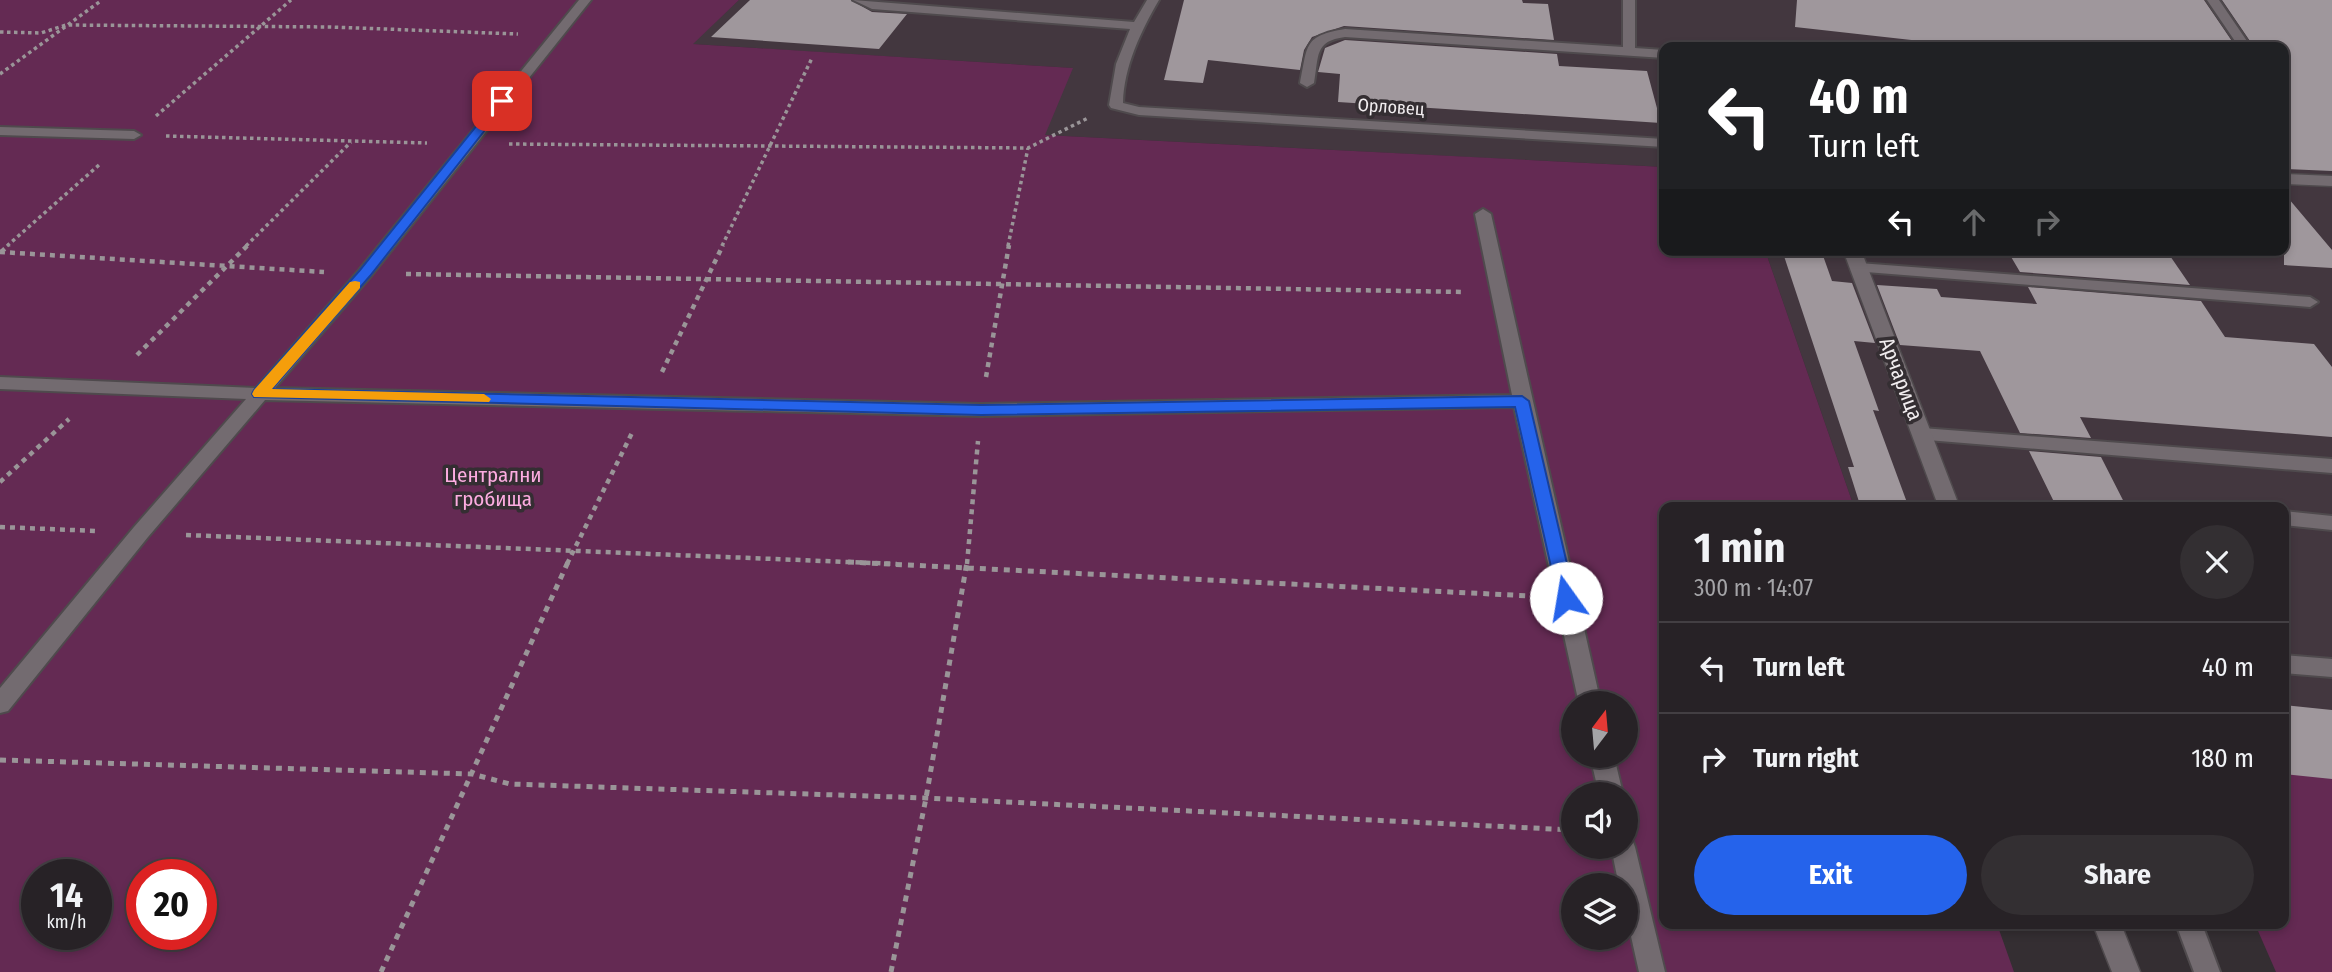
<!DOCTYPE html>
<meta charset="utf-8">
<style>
body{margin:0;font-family:"Fira Sans Condensed",sans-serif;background:#332f32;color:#f1f3f6;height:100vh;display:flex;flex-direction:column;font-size:26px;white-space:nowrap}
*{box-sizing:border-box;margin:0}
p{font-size:23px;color:#a4a4a7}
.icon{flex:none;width:38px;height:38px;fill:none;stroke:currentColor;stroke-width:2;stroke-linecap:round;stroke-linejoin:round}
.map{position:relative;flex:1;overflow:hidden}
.drawer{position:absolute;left:1659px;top:502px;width:630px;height:427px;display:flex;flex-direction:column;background:#272226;border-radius:14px;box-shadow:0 4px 10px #0003,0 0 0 2px #433f43}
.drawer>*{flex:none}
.hud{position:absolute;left:1659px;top:42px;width:630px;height:214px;border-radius:14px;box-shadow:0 4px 10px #0003,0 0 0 2px #433f43;background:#202124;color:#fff;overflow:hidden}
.needle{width:46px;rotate:16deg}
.buttons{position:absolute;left:1561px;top:691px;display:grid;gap:14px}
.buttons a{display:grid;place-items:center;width:77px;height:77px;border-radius:50%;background:#272226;box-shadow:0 4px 10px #0003,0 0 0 2px #433f43;font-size:35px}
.speed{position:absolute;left:21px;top:859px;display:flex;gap:14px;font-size:35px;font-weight:700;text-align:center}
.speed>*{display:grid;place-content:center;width:91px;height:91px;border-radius:50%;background:#272226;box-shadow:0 4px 10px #0003,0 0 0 2px #433f43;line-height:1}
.speed small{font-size:18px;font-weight:400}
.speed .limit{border:10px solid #d22;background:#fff;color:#111}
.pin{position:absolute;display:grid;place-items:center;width:60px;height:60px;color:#fff;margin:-30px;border-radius:14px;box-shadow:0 4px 10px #0006}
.me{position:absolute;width:77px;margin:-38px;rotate:347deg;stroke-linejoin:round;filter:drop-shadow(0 0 5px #0008)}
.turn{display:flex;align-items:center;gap:24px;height:147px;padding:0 35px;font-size:32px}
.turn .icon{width:91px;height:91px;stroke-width:2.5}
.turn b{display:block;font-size:49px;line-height:60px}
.lanes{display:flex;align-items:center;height:66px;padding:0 35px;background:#0003;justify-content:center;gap:35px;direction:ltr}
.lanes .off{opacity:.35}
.round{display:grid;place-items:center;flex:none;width:74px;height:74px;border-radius:37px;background:#332f32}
.summary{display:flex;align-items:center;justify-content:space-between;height:119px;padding:0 35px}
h1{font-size:42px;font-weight:700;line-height:52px}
.action{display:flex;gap:14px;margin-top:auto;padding:14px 35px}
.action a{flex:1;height:80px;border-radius:42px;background:#2563eb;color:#fff;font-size:28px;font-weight:700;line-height:80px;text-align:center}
.action a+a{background:#332f32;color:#f1f3f6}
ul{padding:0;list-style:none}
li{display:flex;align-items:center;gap:21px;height:91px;padding:0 35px;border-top:2px solid #433f43}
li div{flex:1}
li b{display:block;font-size:26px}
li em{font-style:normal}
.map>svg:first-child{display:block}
</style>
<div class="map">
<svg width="2332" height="972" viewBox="0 0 2332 972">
<rect width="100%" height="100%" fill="#342e32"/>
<!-- built -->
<path fill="#43373f" d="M739 0H2332V778L2284 773V508L1854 507 1765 250H2284V47H1664V167L1044 135 1072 68 692 44Z"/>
<!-- green -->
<path fill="#642a53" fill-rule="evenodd" d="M0 0H739L693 44 1073 68 1045 135 1664 167V250H1765L1854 507 1664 508V924H1997L2014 972H0ZM1573 704H1626V756H1573ZM1573 794H1626V847H1573ZM37 875H96V934H37ZM142 875H201V934H142ZM1573 886H1626V938H1573Z
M2284 773 2332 778V972H2276L2255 924H2284Z"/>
<!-- building -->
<path fill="#9f979c" d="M750 0H851L872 12 907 14 879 49 711 37Z
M1184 0H1522L1523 3 1548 4 1554 40 1344 26 1312 37 1304 50 1300 70 1208 60 1203 83 1164 80Z
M1797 0H2204L2236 47H1974L1795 27Z
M2222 0H2332V171L2284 169V47H2254Z
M1345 40 1557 54 1559 66 1647 71 1661 123 1338 102 1340 74 1318 72 1325 48Z
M2284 193 2332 250V268L2284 265Z
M1782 250H1821L1832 281 1852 283 1875 343 1854 341 1879 411 1873 410 1909 508H1861L1848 467H1854Z
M2007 250H2166L2190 285 2020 272Z
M1877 285 1937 289 1941 297 2037 304 2028 287 2201 301 2225 337 2314 344 2332 367V437L2080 417 2091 438 2020 433 1980 351 1900 345Z
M2029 451 2101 457 2127 508H2057Z
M2284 705 2332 710V779L2284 774Z"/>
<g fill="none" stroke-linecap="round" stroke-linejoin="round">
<defs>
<path id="lane" d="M579 0H591L371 276 275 388 981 404 1512 395 1475 214 1483 209 1491 214 1601 704H1579L1514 407 981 416 265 400 148 537 8 711 0 713V688L134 527 246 399 0 389V377L256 388 359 270Z
M853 0 1134 22 1147 0H1159C1141 31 1124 66 1123 103L1139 107 1664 139V147L1139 115 1111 108 1109 105 1116 64 1130 29 872 9Z
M1623 0H1635V48L1664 50V58L1345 37C1314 41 1319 56 1314 83L1307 87 1300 83C1308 45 1303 36 1345 29L1623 47Z
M2207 0H2219L2251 47H2239Z
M0 127 134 131 141 135 134 139 0 135Z
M1859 263 2310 297 2318 302 2310 307 1853 271 1851 268Z
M1922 428 2332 459V473L1915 439 1913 434 1915 429Z
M2284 511 2332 516V530L2284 525Z
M2284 655 2332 659V677L2284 673Z
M1590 756H1614L1623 794H1599Z
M1626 837 1632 839 1635 847 1665 972H1639L1626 914V886H1619L1611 847H1626Z
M2176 924H2202L2220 972H2194Z"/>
<path id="street" d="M2284 174 2332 176V186L2284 184Z
M1843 250H1861L1960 508H1939Z
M2093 924H2121L2140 972H2112Z"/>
</defs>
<!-- lane casing -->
<use href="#lane" stroke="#4f4a4d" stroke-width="4"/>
<!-- street casing -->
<use href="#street" stroke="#4f4a4d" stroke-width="3"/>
<!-- path-far2 -->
<path stroke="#9a9598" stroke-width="3.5" stroke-dasharray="3.5 3.5" stroke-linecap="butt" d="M0 32 41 33 66 25 331 27 518 34
M0 74 102 0
M156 116 291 0
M166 136 427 143
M509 144 1028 148 1088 118
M7 246 99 165
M246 246 351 142
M722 246 812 58
M1008 246 1028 148"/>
<!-- path-far1 -->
<path stroke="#9a9598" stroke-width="4.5" stroke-dasharray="5 5" stroke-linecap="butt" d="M0 252 324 272
M1 252 9 245
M406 274 1465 292
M137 355 248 245
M662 372 723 245
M986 377 1009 245
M0 482 69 419
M0 527 97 531
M186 535 897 564
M567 564 632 433
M967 564 978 441"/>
<!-- path -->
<path stroke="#9a9598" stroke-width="5" stroke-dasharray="6 6" stroke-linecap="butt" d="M848 562 1531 596
M0 760 472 774 510 784 926 798 1573 830
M381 972 568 562
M891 972 926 798 967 562"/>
<!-- lane -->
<use href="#lane" fill="#736b70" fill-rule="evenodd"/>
<!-- street -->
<use href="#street" fill="#736b70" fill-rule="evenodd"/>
</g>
<!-- route -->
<path fill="#2563eb" stroke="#184099" stroke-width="2" d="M498 99 508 101 370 276 272 389 981 405 1522 396 1529 401 1575 598 1572 603H1560L1558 598 1515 407 981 415 254 397 252 394 254 390 360 270Z"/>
<!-- slow -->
<path fill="#f59e0b" d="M355 281 360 282V288L272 389 484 394 491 399 489 402 254 397 252 394 254 390 350 282Z"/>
<g text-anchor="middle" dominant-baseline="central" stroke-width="7" stroke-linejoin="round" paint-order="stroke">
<!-- far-street labels -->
<g font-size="18" fill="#f1edef" stroke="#342e32">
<text transform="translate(1391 107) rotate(4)">Орловец</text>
</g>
<!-- street labels -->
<g font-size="21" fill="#f1edef" stroke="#342e32">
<text transform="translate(1901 379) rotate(69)">Арчарица</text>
</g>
<!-- park labels -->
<g font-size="21" fill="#fdace1" stroke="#342e32">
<text x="493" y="475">Централни<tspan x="493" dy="24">гробища</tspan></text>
</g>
</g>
</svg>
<div class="buttons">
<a><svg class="needle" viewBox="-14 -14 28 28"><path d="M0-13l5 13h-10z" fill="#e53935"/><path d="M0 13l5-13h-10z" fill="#a4a4a7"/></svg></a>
<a><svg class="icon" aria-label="sound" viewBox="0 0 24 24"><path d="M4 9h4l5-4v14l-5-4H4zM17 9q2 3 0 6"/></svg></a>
<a><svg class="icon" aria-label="layers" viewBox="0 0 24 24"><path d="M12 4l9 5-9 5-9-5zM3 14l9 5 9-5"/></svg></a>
</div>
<div class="speed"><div>14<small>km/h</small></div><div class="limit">20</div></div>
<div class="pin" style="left:502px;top:101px;background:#d93025"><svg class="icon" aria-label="arrive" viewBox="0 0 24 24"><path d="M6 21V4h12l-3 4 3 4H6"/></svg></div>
<svg class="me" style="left:1566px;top:598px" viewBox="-20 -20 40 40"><circle r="19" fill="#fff"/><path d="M0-13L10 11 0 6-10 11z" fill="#2563eb"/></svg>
<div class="hud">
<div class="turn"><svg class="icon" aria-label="left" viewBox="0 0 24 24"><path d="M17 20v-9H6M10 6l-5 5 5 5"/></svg><div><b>40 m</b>Turn left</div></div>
<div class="lanes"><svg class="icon" aria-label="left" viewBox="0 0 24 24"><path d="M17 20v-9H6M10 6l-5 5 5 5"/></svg><svg class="icon off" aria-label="ahead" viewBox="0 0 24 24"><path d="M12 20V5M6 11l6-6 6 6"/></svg><svg class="icon off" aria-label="right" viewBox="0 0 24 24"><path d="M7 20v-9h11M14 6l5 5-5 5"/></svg></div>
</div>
<section class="drawer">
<div class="summary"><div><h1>1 min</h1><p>300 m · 14:07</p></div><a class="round"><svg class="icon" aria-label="close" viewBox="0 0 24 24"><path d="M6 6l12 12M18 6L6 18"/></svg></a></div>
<ul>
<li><svg class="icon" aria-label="left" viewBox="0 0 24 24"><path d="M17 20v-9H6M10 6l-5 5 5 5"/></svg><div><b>Turn left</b></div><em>40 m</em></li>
<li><svg class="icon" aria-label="right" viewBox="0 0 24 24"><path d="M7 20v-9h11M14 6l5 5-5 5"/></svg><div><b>Turn right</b></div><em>180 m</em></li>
</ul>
<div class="action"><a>Exit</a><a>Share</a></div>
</section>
</div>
